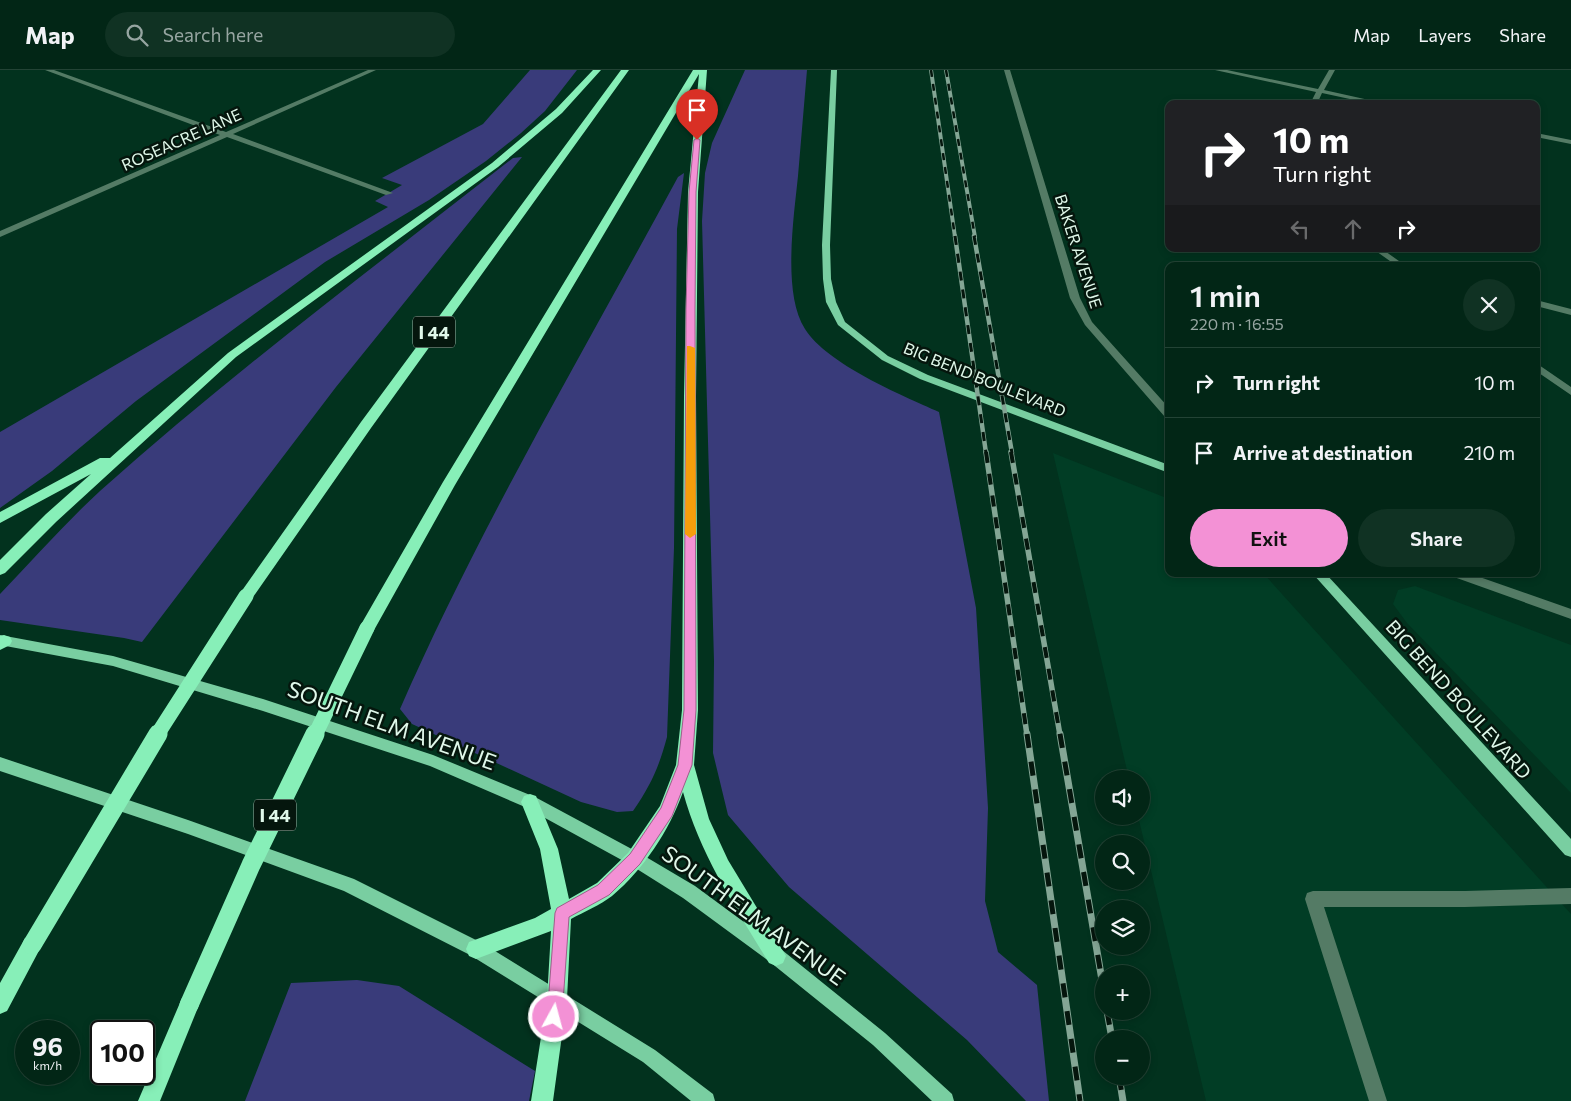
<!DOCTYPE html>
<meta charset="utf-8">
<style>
body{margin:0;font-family:Commissioner,sans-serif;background:#103223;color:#f1f3f6;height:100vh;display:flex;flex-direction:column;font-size:19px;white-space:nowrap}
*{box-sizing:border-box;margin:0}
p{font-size:16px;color:#96a5a1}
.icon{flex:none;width:28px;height:28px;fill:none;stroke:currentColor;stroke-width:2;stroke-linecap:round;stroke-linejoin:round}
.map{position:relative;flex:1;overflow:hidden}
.drawer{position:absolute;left:1165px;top:192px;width:375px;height:315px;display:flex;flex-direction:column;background:#022616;border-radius:10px;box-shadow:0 2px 8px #0003,0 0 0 1px #234335}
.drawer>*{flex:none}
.hud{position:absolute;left:1165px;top:30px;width:375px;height:152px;border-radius:10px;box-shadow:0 2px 8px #0003,0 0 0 1px #234335;background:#202124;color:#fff;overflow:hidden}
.buttons{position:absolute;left:1095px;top:700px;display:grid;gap:10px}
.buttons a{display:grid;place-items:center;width:55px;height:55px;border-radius:50%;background:#022616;box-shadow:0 2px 8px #0003,0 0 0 1px #234335;font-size:25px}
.speed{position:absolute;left:15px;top:950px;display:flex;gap:10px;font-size:25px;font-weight:700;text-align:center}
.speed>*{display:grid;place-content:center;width:65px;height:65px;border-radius:50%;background:#022616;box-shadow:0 2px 8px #0003,0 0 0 1px #234335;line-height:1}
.speed small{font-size:12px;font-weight:400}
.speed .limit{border:2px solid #111;border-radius:8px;background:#fff;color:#111}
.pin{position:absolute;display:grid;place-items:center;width:42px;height:42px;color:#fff;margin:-51px -21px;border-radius:50% 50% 50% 0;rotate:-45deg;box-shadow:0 0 5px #0007}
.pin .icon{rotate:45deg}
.me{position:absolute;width:55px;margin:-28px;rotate:7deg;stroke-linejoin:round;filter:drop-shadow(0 0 4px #0008)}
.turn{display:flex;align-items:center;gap:18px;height:105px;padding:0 25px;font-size:22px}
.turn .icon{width:65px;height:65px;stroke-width:2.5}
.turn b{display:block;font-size:35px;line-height:42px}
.lanes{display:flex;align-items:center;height:48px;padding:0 25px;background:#0003;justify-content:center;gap:25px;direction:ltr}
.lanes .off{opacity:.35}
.round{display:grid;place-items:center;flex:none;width:52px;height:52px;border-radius:26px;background:#103223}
.overview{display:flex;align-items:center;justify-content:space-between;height:85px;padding:0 25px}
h1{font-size:30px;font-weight:600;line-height:38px}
.action{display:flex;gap:10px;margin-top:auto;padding:10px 25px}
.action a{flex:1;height:58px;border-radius:30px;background:#f391d5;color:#111;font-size:20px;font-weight:600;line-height:58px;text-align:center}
.action a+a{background:#103223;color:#f1f3f6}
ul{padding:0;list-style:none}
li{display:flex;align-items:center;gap:15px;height:70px;padding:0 25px;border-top:1px solid #234335}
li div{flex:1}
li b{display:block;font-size:19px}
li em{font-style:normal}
header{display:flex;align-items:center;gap:30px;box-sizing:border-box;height:70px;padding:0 25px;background:#022616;border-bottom:1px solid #234335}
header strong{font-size:24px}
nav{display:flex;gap:28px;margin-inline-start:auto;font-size:18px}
.search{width:350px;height:45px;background:#103223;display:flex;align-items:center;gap:12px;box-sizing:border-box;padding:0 18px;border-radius:28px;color:#96a5a1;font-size:19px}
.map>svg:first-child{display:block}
</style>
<header>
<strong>Map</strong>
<div class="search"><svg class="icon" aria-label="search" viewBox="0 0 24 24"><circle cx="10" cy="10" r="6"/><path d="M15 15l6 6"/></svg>Search here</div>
<nav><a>Map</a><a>Layers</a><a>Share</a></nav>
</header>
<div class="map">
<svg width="1571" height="1031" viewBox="0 0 1571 1031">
<rect width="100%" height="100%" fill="#02321e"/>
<!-- built -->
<path fill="#013d25" d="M1053 383 1169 429V504H1264L1571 844V1031H1206L1138 746H1141V709H1129Z
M1415 516 1571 575V723L1407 553 1393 534 1398 520Z"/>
<!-- green -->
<path fill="#393b7a" d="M530 0H577L545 41 521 63 486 91 429 130 325 192 136 331 52 401 0 438V362L388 137 375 131 402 115 382 108 483 54Z
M745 0H807C804 35 801 71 798 106 794 146 782 224 805 259 827 294 901 325 939 342L976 538 988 738 985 831 998 882 1037 915 1049 1031H1026L967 970 789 817 728 745 713 683 714 591 702 151 705 103 712 73Z
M522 87 336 317 142 572 124 568 0 550V524C33 490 65 453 100 421 232 303 374 197 513 88Z
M684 103 677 159 674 478 667 667C659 697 651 715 633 741L617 742 581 732 412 654 400 639C480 456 583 283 678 107Z
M357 910 399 916 535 1001 529 1031H245L291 913Z"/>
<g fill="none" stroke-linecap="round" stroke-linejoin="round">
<!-- minor -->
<path fill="#547b65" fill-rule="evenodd" d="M45 0H54L226 62 368 0H376L233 64 393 123 386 125 227 67 0 167V161L220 65Z
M1004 0H1010L1080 228 1092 252 1169 338V348L1165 347 1085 255 1070 228Z
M1215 0H1227L1318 19 1329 0H1335L1324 20 1387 34H1373L1322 23 1317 34H1310L1316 22Z
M1536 63 1571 70V74L1536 67Z
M1373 179H1382L1406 196H1397Z
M1536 230 1571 239V245L1536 236Z
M1536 293 1571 317V325L1536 301Z
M1452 504H1471L1571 539V549L1454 507Z
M1571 818V834L1465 837H1324L1387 1031H1369L1305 829 1307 823 1313 821H1465Z"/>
<!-- major -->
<path fill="#79cea1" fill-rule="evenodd" d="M831 0H837L830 175 831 209 836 232 845 252 888 286 928 305 1169 395V403L920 309 882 290 838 255 826 232 823 209 822 175Z
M1313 504H1326L1571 769V787L1565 785Z
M0 565 113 586 263 629 433 685 535 727 641 784 695 816 782 880 885 963 952 1024 954 1031H932L873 975 770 892 683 828 629 794 525 737 430 696 263 641 113 596 0 575Z
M0 687 188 750 354 809 482 873 655 980 713 1024 715 1031H691L643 992 470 885 344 821 188 764 0 701Z"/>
<!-- highway -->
<path fill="#87efb8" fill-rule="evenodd" d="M593 0H601L562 43 498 97 236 287 56 452 5 503 0 505V490L46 444 91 404 0 453V442L100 388H110L228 283 492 93 556 39Z
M621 0H629L371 358 251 530 246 532 241 530 238 526 241 522 361 352Z
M693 0H707L698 122 696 326 698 640 694 695 709 749 728 790 786 886 783 893 776 896 769 893C736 838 700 785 683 722 669 761 644 799 612 826 600 835 584 842 571 849L567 929 553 1031H531L547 929 551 861 476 889 469 886 466 879 469 872 535 848 551 839 540 779 521 732 524 726 530 724 536 726 558 779 569 829 597 813 628 783 660 736 676 695 682 640 684 326 688 122 699 4 455 415 373 562 367 564 361 562 359 558 443 412Z
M4 565 10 567 12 571 10 575 0 580V566Z
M32 865 39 868 42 875 7 941 0 944V913L25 868Z
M189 925 196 928 199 935 160 1031H138L182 928Z"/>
<defs>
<path id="rail-far3" d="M931 0 955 167
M946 0 975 167"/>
<path id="rail-far2" d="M955 166 986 383
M974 166 1012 383"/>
<path id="rail-far1" d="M986 382 1027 665
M1011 382 1060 665"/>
<path id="rail" d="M1027 664 1080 1031
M1060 664 1104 922
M1107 941 1112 969
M1119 1006 1123 1031"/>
</defs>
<!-- rail-far3 casing -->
<use href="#rail-far3" stroke="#84a695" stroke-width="4"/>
<!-- rail-far2 casing -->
<use href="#rail-far2" stroke="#84a695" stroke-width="4.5"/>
<!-- rail-far1 casing -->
<use href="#rail-far1" stroke="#84a695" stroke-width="5.5"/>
<!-- rail casing -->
<use href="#rail" stroke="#84a695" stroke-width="7"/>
<!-- rail-far3 -->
<use href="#rail-far3" stroke="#05160d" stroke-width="2.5" stroke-dasharray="7" stroke-linecap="butt"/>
<!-- rail-far2 -->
<use href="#rail-far2" stroke="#05160d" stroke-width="3" stroke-dasharray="9" stroke-linecap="butt"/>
<!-- rail-far1 -->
<use href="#rail-far1" stroke="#05160d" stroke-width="4" stroke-dasharray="11" stroke-linecap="butt"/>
<!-- rail -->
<use href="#rail" stroke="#05160d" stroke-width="5" stroke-dasharray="14" stroke-linecap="butt"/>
<!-- highway-bridge-far1 -->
<path stroke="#87efb8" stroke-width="15" d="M157 665 246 526
M315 665 367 558"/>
<!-- highway-bridge -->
<path stroke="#87efb8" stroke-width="19" d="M32 875 158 664
M189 935 251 795 315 664"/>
</g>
<!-- route -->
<path fill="#f391d5" stroke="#9e5e8a" d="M697 68 700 70 696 122 695 239 696 640 692 695 672 746 640 794 609 825 569 847 562 947 560 953 554 955 549 953 547 947 555 843 557 838 598 815 630 784 661 738 678 695 684 640 686 239 689 122 694 70Z"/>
<!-- slow -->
<path fill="#f59e0b" d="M687 276H690L695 278 696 464 690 468 685 464Z"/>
<g text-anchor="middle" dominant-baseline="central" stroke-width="5" stroke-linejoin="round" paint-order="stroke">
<!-- far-street labels -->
<g font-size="16" fill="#e0f8ea" stroke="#05160d">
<text transform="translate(181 69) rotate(-24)">ROSEACRE LANE</text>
<text transform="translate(1079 181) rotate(72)">BAKER AVENUE</text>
<text transform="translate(985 309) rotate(22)">BIG BEND BOULEVARD</text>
</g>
<!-- shield labels -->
<g fill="#05160d" stroke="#9eb4a8" stroke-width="1">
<rect x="413" y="246.5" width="42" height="31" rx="4"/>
<rect x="254" y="729.5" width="42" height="31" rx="4"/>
</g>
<g font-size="18" font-weight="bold" fill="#e0f8ea">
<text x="434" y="262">I 44</text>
<text x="275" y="745">I 44</text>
</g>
<!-- street labels -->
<g font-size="19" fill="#e0f8ea" stroke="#05160d">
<text transform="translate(1459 629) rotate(48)">BIG BEND BOULEVARD</text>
</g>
<!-- near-street labels -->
<g font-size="22" fill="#e0f8ea" stroke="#05160d">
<text transform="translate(392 655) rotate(20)">SOUTH ELM AVENUE</text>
<text transform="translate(754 845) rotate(36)">SOUTH ELM AVENUE</text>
</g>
</g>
</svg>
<div class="buttons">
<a><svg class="icon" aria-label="sound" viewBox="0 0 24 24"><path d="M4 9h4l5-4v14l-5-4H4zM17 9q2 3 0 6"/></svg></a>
<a><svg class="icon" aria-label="search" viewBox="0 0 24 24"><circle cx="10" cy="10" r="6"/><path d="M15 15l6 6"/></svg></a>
<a><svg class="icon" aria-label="layers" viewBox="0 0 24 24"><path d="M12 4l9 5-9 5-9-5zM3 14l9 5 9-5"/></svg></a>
<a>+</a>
<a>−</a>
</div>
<div class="speed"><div>96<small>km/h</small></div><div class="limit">100</div></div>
<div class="pin" style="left:697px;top:70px;background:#d93025"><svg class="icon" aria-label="arrive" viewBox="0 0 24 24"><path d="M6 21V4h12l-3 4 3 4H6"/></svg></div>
<svg class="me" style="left:554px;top:947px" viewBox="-20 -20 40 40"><circle r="17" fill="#f391d5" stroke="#fff" stroke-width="3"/><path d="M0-11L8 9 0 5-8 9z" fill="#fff"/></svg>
<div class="hud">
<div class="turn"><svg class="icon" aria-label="right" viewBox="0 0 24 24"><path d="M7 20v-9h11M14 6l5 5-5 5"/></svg><div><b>10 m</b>Turn right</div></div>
<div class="lanes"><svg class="icon off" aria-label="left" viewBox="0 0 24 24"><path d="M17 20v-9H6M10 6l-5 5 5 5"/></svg><svg class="icon off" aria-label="ahead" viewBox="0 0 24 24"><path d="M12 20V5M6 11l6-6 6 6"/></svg><svg class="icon" aria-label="right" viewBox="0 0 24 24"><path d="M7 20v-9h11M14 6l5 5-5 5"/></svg></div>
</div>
<section class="drawer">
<div class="overview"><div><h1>1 min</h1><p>220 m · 16:55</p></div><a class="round"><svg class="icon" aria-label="close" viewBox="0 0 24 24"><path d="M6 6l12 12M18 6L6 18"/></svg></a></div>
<ul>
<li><svg class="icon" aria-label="right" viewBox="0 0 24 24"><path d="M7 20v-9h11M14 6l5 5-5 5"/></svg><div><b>Turn right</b></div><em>10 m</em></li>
<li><svg class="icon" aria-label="arrive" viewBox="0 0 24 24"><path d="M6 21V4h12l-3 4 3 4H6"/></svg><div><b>Arrive at destination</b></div><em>210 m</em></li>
</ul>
<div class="action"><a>Exit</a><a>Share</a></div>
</section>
</div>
